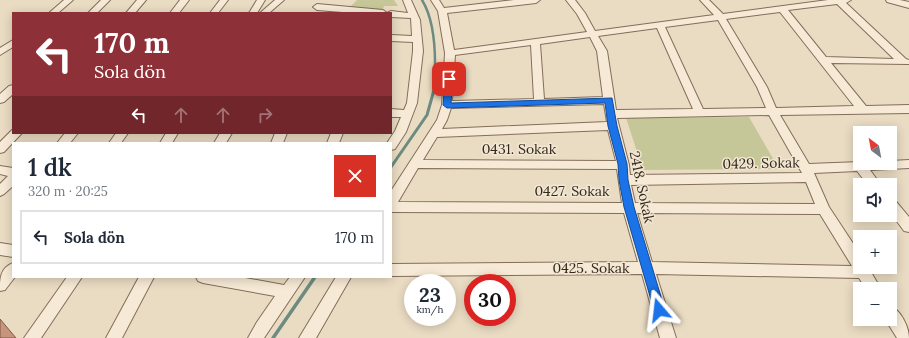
<!DOCTYPE html>
<html lang="tr">
<meta charset="utf-8">
<style>
body{margin:0;font-family:Lora,serif;background:#f2f2f3;color:#1f2937;height:100vh;display:flex;flex-direction:column;font-size:15px;white-space:nowrap}
*{box-sizing:border-box;margin:0}
p{font-size:13px;color:#747a83}
.icon{flex:none;width:22px;height:22px;fill:none;stroke:currentColor;stroke-width:2;stroke-linecap:round;stroke-linejoin:round}
.map{position:relative;flex:1;overflow:hidden}
.details{position:absolute;left:12px;top:142px;width:380px;height:136px;display:flex;flex-direction:column;background:#fff;border-radius:0px;box-shadow:0 2px 10px #0003}
.details>*{flex:none}
.guide{position:absolute;left:12px;top:12px;width:380px;height:122px;border-radius:0px;box-shadow:0 2px 10px #0003;background:#8e3038;color:#fff;overflow:hidden}
.needle{width:26px;rotate:328deg}
.buttons{position:absolute;left:853px;top:126px;display:grid;gap:8px}
.buttons a{display:grid;place-items:center;width:44px;height:44px;border-radius:0px;background:#fff;box-shadow:0 2px 10px #0003;font-size:20px}
.speed{position:absolute;left:404px;top:274px;display:flex;gap:8px;font-size:20px;font-weight:700;text-align:center}
.speed>*{display:grid;place-content:center;width:52px;height:52px;border-radius:50%;background:#fff;box-shadow:0 2px 10px #0003;line-height:1}
.speed small{font-size:10px;font-weight:400}
.speed .limit{border:6px solid #d22;background:#fff;color:#111}
.pin{position:absolute;display:grid;place-items:center;width:34px;height:34px;color:#fff;margin:-17px;border-radius:8px;box-shadow:0 2px 6px #0006}
.me{position:absolute;width:44px;margin:-22px;rotate:343deg;stroke-linejoin:round;filter:drop-shadow(0 0 3px #0008)}
.turn{display:flex;align-items:center;gap:14px;height:84px;padding:0 16px;font-size:18px}
.turn .icon{width:52px;height:52px;stroke-width:2.5}
.turn b{display:block;font-size:28px;line-height:34px}
.lanes{display:flex;align-items:center;height:38px;padding:0 16px;background:#0003;justify-content:center;gap:20px;direction:ltr}
.lanes .off{opacity:.35}
.round{display:grid;place-items:center;flex:none;width:42px;height:42px;border-radius:0px;background:#f2f2f3}
.summary{display:flex;align-items:center;justify-content:space-between;height:68px;padding:0 16px}
h1{font-size:24px;font-weight:600;line-height:30px}
ul{padding:0;list-style:none}
li{display:flex;align-items:center;gap:12px;height:54px;margin:0 8px 6px;padding:0 8px;border:2px solid #e0e1e3;border-radius:0px}
li div{flex:1}
li b{display:block;font-size:15px}
li em{font-style:normal}
.map>svg:first-child{display:block}
</style>
<div class="map">
<svg width="909" height="338" viewBox="0 0 909 338">
<rect width="100%" height="100%" fill="#eadcc3"/>
<!-- green -->
<path fill="#c6c798" d="M357 0H394L398 6H384L382 11 348 9Z
M749 117 779 169 643 170 626 118Z"/>
<g fill="none" stroke-linecap="round" stroke-linejoin="round">
<!-- stream-far2 -->
<path stroke="#6d8b81" stroke-width="2.5" d="M422 0C437 24 436 64 434 91"/>
<!-- stream-far1 -->
<path stroke="#6d8b81" stroke-width="3" d="M391 167 427 115 434 90"/>
<!-- stream -->
<path stroke="#6d8b81" stroke-width="3.5" d="M273 338 315 277"/>
</g>
<!-- building -->
<path fill="#c6957c" stroke="#805743" d="M0 319 16 338H0Z"/>
<g fill="none" stroke-linecap="round" stroke-linejoin="round">
<defs>
<path id="minor" d="M64 0H73L58 13H49Z
M101 0H110L97 13H88Z
M137 0H146L135 13H126Z
M180 0H189L179 13H170Z
M220 0H228L218 13H210Z
M257 0H265L257 13H249Z
M275 0H284L269 13H260Z
M403 0H411L420 20 423 51 417 103 406 132 395 149 391 150V143H387L395 131 401 117H391V109L404 110 407 103 413 51V42L391 41V35L412 36 411 18 391 17V13H355L317 10 313 7 317 4 383 10 387 13 391 11 408 13Z
M431 0H439L444 8 514 0H540L536 3 447 13 454 50 587 32 577 14 566 0H575L585 13 595 31 714 15 700 0H709L723 14 828 0H851L846 3 906 59 909 60V64L831 63 866 106 909 105V113L780 115 809 164 860 162 890 163V161L909 160V168L870 170 881 185H868L857 171 814 173 829 207 860 254V267H868L881 289H866L859 278 656 274 676 338H660L642 274 391 276V264L638 262 624 213 391 212V191L437 120 442 105 445 53 438 11ZM837 4 894 59 826 57 788 10ZM780 12 854 106 776 108 767 87 726 19ZM718 20 757 87 766 108 703 109 665 27ZM657 28 693 109 616 110 607 51 598 36ZM590 37 597 51 603 97 544 99 540 44ZM531 45 534 99 452 101 455 55ZM604 104 607 122 442 129 447 120 451 108ZM769 115 802 173 630 175 629 165 617 118ZM608 130 616 161 423 160 437 137ZM418 168 617 169 622 203 398 202ZM806 182 815 204 635 203 631 185ZM637 213 820 214 852 266 652 262Z
M886 0H900L909 2V8L887 2Z
M13 40V47L0 55V48Z
M13 85V94L4 102 0 103V94L9 86Z
M12 130 13 133H22L4 152 0 153V142Z
M65 133H78L70 143H57Z
M116 133H128L121 143H109Z
M166 133H178L172 143H160Z
M220 133H232L226 143H214Z
M275 133H287L283 143H271Z
M331 133H343L339 143H327Z
M0 166 13 168V186L4 194 0 196V184L8 176 0 174Z
M890 198 894 199 909 217V232L904 231 890 212Z
M0 243 13 245V257L0 255Z
M13 263V277H15L5 290 0 291C0 279 0 268 13 263Z
M67 277H82L41 338H24Z
M139 277H154L122 338H106Z
M196 277H240L284 285 290 277H305L264 338H248L257 322 275 296 203 283 198 281Z
M336 277H351L316 338H299Z
M890 306C901 310 909 327 909 338H897L885 319H890Z"/>
</defs>
<!-- minor casing -->
<use href="#minor" stroke="#836d5b" stroke-width="2"/>
<!-- minor -->
<use href="#minor" fill="#f6ead6" fill-rule="evenodd"/>
</g>
<!-- route -->
<path fill="#1a73e8" stroke="#114b97" d="M449 77 453 79 451 103 612 98 617 126 627 164 628 180 634 207 665 310 663 314 659 315 655 314 654 310 624 207 619 180 618 164 608 126 605 103 447 108 443 105 445 79Z"/>
<g text-anchor="middle" dominant-baseline="central" stroke-width="3" stroke-linejoin="round" paint-order="stroke">
<!-- street labels -->
<g font-size="14" fill="#34271e" stroke="#f2e7d2">
<text x="519" y="149">0431. Sokak</text>
<text transform="translate(761 163) rotate(-1)">0429. Sokak</text>
<text transform="translate(642 187) rotate(78)">2418. Sokak</text>
<text x="572" y="191">0427. Sokak</text>
<text x="591" y="268">0425. Sokak</text>
</g>
</g>
</svg>
<div class="buttons">
<a><svg class="needle" viewBox="-14 -14 28 28"><path d="M0-13l5 13h-10z" fill="#e53935"/><path d="M0 13l5-13h-10z" fill="#747a83"/></svg></a>
<a><svg class="icon" aria-label="sound" viewBox="0 0 24 24"><path d="M4 9h4l5-4v14l-5-4H4zM17 9q2 3 0 6"/></svg></a>
<a>+</a>
<a>−</a>
</div>
<div class="speed"><div>23<small>km/h</small></div><div class="limit">30</div></div>
<div class="pin" style="left:449px;top:79px;background:#d93025"><svg class="icon" aria-label="arrive" viewBox="0 0 24 24"><path d="M6 21V4h12l-3 4 3 4H6"/></svg></div>
<svg class="me" style="left:659px;top:310px" viewBox="-20 -20 40 40"><path d="M0-17L14 15 0 8-14 15z" fill="#1a73e8" stroke="#fff" stroke-width="4"/></svg>
<div class="guide">
<div class="turn"><svg class="icon" aria-label="left" viewBox="0 0 24 24"><path d="M17 20v-9H6M10 6l-5 5 5 5"/></svg><div><b>170 m</b>Sola dön</div></div>
<div class="lanes"><svg class="icon" aria-label="left" viewBox="0 0 24 24"><path d="M17 20v-9H6M10 6l-5 5 5 5"/></svg><svg class="icon off" aria-label="ahead" viewBox="0 0 24 24"><path d="M12 20V5M6 11l6-6 6 6"/></svg><svg class="icon off" aria-label="ahead" viewBox="0 0 24 24"><path d="M12 20V5M6 11l6-6 6 6"/></svg><svg class="icon off" aria-label="right" viewBox="0 0 24 24"><path d="M7 20v-9h11M14 6l5 5-5 5"/></svg></div>
</div>
<section class="details">
<div class="summary"><div><h1>1 dk</h1><p>320 m · 20:25</p></div><a class="round" style="background:#d93025;color:#fff"><svg class="icon" aria-label="close" viewBox="0 0 24 24"><path d="M6 6l12 12M18 6L6 18"/></svg></a></div>
<ul>
<li><svg class="icon" aria-label="left" viewBox="0 0 24 24"><path d="M17 20v-9H6M10 6l-5 5 5 5"/></svg><div><b>Sola dön</b></div><em>170 m</em></li>
</ul>
</section>
</div>
